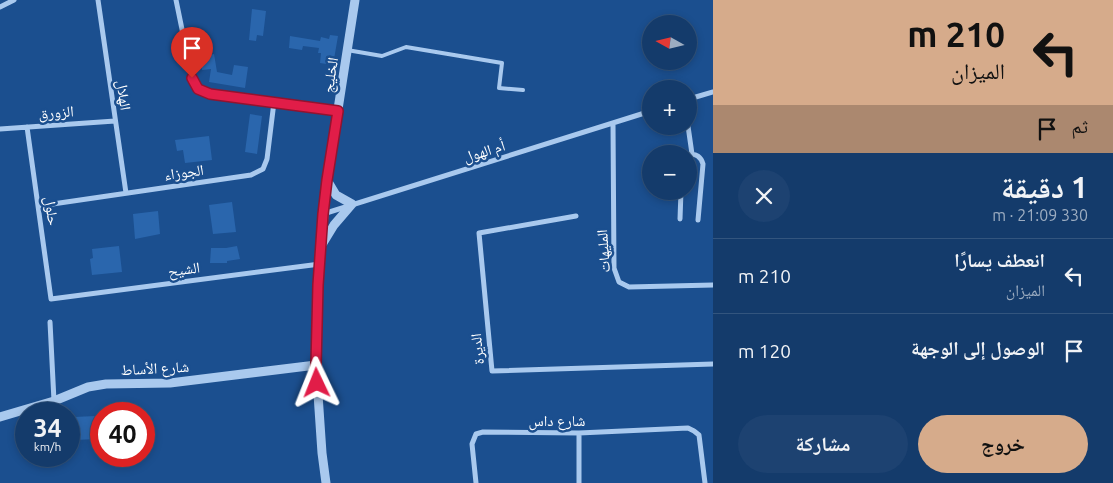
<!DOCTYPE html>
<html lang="ar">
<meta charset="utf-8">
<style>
body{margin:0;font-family:Ubuntu,"Noto Naskh Arabic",sans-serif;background:#1d4271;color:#f1f3f6;direction:rtl;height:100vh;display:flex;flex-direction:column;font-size:19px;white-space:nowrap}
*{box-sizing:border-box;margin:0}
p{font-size:16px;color:#9dadc1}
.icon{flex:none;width:28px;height:28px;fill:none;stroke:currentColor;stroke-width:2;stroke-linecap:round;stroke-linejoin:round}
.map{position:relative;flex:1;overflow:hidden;direction:ltr}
.panel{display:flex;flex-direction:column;background:#143b6b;width:400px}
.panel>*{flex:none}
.top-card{background:#d6ab8b;color:#111;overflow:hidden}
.needle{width:32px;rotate:278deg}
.tools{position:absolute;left:642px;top:15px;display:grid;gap:10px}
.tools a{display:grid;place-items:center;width:55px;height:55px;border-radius:50%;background:#143b6b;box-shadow:0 2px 8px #0003,0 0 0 1px #33557e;font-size:25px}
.speed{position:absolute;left:15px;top:402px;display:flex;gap:10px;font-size:25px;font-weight:700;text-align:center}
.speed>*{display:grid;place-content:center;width:65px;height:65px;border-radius:50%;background:#143b6b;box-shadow:0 2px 8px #0003,0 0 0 1px #33557e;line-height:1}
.speed small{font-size:12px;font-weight:400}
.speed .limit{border:8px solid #d22;background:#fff;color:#111}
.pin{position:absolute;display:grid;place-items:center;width:42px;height:42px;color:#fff;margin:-51px -21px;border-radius:50% 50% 50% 0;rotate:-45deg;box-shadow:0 0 5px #0007}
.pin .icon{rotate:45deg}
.me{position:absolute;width:55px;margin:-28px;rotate:358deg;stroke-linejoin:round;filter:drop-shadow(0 0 4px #0008)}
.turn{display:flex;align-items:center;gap:18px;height:105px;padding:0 25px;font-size:22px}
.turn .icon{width:65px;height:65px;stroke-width:2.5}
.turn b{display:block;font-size:35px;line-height:42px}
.then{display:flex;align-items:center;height:48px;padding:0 25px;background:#0003;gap:10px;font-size:19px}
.round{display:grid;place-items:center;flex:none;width:52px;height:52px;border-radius:26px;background:#1d4271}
.summary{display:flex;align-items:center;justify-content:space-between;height:85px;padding:0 25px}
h1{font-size:30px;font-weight:700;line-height:38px}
.primary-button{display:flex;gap:10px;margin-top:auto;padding:10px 25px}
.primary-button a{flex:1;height:58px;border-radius:30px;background:#d6ab8b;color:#111;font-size:20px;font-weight:700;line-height:58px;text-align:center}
.primary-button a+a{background:#1d4271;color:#f1f3f6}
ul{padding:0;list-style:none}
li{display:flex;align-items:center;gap:15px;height:75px;padding:0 25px;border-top:1px solid #33557e}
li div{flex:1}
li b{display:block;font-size:19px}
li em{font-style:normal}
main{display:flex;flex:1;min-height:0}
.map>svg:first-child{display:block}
</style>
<main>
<section class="panel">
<div class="top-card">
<div class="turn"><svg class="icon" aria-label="left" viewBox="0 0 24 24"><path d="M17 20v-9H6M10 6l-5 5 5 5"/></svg><div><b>210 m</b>الميزان</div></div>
<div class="then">ثم<svg class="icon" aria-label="arrive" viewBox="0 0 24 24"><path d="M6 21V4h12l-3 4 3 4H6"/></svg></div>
</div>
<div class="summary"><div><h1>1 دقيقة</h1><p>330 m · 21:09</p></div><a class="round"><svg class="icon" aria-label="close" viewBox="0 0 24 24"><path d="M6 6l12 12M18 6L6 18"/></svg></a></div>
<ul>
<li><svg class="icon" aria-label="left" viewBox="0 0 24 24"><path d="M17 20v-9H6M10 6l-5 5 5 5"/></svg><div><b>انعطف يسارًا</b><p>الميزان</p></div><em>210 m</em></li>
<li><svg class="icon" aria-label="arrive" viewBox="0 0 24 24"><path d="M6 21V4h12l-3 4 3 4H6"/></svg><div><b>الوصول إلى الوجهة</b></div><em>120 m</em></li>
</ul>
<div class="primary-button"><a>خروج</a><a>مشاركة</a></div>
</section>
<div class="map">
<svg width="713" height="483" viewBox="0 0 713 483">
<rect width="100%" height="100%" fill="#1b4f8f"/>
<!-- building -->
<path fill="#2a66ad" d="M252 9 266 11 263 36 257 35 256 41 249 40Z
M330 35 338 36 333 65 320 63 321 53H318L319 48 303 46 302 50 289 48 290 36 320 41 321 37 329 39Z
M214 54 217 72 232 75 234 65 248 67 245 88 209 82 211 69 202 70 200 57Z
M250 114 262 116 257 154 245 152Z
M209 136 212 160 185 163 183 150 177 151 175 140Z
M232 202 236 232 213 234 209 205Z
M158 211 160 234 135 239 133 214Z
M119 246 122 272 92 275 90 259 93 258 92 249Z
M237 246 240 259 227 261V263H210L211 248H226Z
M96 416 97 439 75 440 74 417Z"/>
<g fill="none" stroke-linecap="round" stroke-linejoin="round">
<!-- service -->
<path stroke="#a9c9ee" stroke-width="4" d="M347 50 382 56 406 47 502 63 499 88 523 90"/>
<!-- minor -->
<path stroke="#a9c9ee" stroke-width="5" d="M98 0 126 193
M176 0 192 78 198 89 210 94 338 111
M0 7 14 0
M689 99 713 92
M613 123 614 268 619 282 629 287 713 285
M688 126 692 154
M27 127 51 299 320 264
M0 129 115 121
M689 155C696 153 701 157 703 164L698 220
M39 206 251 175 263 169 267 159 274 102
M323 214 651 111
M576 216 479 233 492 371 713 364
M680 219 681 191
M50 322 54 401
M476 483 472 444 476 434 483 432 579 433 688 428 694 431 699 435 705 483
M579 483V433"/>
<!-- tertiary -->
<path stroke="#a9c9ee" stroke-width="9" d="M323 243 334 225 352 204 336 195 327 180
M0 417 54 401 88 387 106 384 170 383 316 365
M326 483 322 453 316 365 318 285 327 180 355 0"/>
</g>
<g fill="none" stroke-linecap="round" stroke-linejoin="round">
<defs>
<path id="route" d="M192 78 198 89 210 94 338 111 327 180 323 214 318 285 316 365 317 383"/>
</defs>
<!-- route casing -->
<use href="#route" stroke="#92132f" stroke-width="12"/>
<!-- route -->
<use href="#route" stroke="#e11d48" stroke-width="9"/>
</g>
<g text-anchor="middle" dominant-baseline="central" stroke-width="5" stroke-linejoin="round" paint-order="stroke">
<!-- street labels -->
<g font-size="15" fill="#fff" stroke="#1b4f8f">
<text transform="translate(330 75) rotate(-81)">الخليج</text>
<text transform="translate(124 95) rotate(82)">الهلال</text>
<text transform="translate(56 112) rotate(-4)">الزورق</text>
<text transform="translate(484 151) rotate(-17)">أم الهول</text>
<text transform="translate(184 172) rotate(-8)">الجوزاء</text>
<text transform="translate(52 211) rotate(82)">حلول</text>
<text transform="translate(603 251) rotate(-94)">المليهات</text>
<text transform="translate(184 269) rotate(-8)">الشيح</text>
<text transform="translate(477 349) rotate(-96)">الديرة</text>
<text transform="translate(155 368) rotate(-3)">شارع الأساط</text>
<text x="557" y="420">شارع داس</text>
</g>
</g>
</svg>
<div class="tools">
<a><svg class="needle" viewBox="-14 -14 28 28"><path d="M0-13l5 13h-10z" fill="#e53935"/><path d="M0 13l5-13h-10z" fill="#9dadc1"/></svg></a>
<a>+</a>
<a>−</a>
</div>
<div class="speed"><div>34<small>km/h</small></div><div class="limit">40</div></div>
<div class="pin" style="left:192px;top:78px;background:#d93025"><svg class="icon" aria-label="arrive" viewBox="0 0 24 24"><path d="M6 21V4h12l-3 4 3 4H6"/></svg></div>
<svg class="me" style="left:317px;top:383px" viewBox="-20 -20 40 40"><path d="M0-17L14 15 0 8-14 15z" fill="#e11d48" stroke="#fff" stroke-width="4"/></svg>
</div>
</main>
